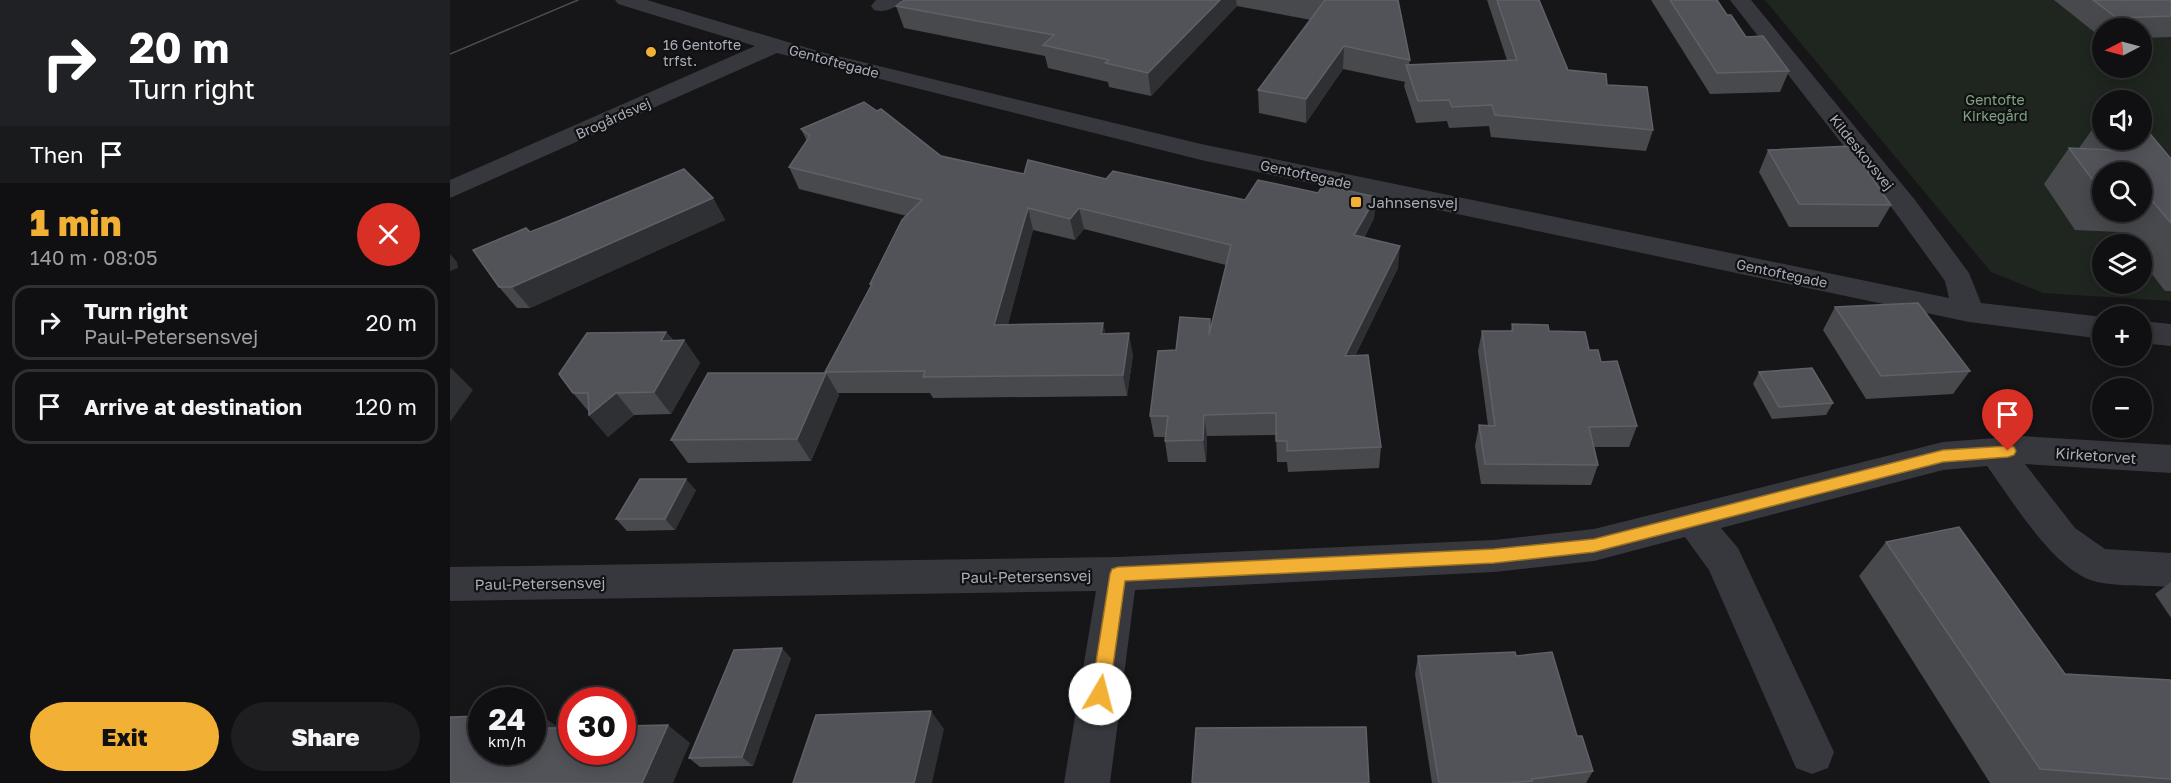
<!DOCTYPE html>
<meta charset="utf-8">
<style>
body{margin:0;font-family:"Golos Text",sans-serif;background:#1e1e20;color:#f1f3f6;height:100vh;display:flex;flex-direction:column;font-size:22px;white-space:nowrap}
*{box-sizing:border-box;margin:0}
p{font-size:20px;color:#9c9d9f}
.icon{flex:none;width:33px;height:33px;fill:none;stroke:currentColor;stroke-width:2;stroke-linecap:round;stroke-linejoin:round}
.map{position:relative;flex:1;overflow:hidden}
.details{display:flex;flex-direction:column;background:#101012;width:450px}
.details>*{flex:none}
.banner{background:#202124;color:#fff;overflow:hidden}
.needle{width:39px;rotate:264deg}
.tools{position:absolute;left:1642px;top:18px;display:grid;gap:12px}
.tools a{display:grid;place-items:center;width:60px;height:60px;border-radius:50%;background:#101012;box-shadow:0 3px 15px #0003,0 0 0 2px #303032;font-size:30px}
.speed{position:absolute;left:18px;top:687px;display:flex;gap:12px;font-size:30px;font-weight:700;text-align:center}
.speed>*{display:grid;place-content:center;width:78px;height:78px;border-radius:50%;background:#101012;box-shadow:0 3px 15px #0003,0 0 0 2px #303032;line-height:1}
.speed small{font-size:15px;font-weight:400}
.speed .limit{border:9px solid #d22;background:#fff;color:#111}
.pin{position:absolute;display:grid;place-items:center;width:51px;height:51px;color:#fff;margin:-62px -26px;border-radius:50% 50% 50% 0;rotate:-45deg;box-shadow:0 0 6px #0007}
.pin .icon{rotate:45deg}
.me{position:absolute;width:66px;margin:-33px;rotate:8deg;stroke-linejoin:round;filter:drop-shadow(0 0 4px #0008)}
.turn{display:flex;align-items:center;gap:21px;height:126px;padding:0 30px;font-size:27px}
.turn .icon{width:78px;height:78px;stroke-width:2.5}
.turn b{display:block;font-size:42px;line-height:51px}
.then{display:flex;align-items:center;height:57px;padding:0 30px;background:#0003;gap:12px;font-size:22px}
.round{display:grid;place-items:center;flex:none;width:63px;height:63px;border-radius:32px;background:#1e1e20}
.headline{display:flex;align-items:center;justify-content:space-between;height:102px;padding:0 30px}
h1{font-size:36px;font-weight:800;line-height:45px;color:#f2b134}
.cta{display:flex;gap:12px;margin-top:auto;padding:12px 30px}
.cta a{flex:1;height:69px;border-radius:36px;background:#f2b134;color:#111;font-size:24px;font-weight:800;line-height:69px;text-align:center}
.cta a+a{background:#1e1e20;color:#f1f3f6}
ul{padding:0;list-style:none}
li{display:flex;align-items:center;gap:18px;height:75px;margin:0 12px 9px;padding:0 18px;border:3px solid #303032;border-radius:18px}
li div{flex:1}
li b{display:block;font-size:22px}
li em{font-style:normal}
main{display:flex;flex:1;min-height:0}
.map>svg:first-child{display:block}
</style>
<main>
<section class="details">
<div class="banner">
<div class="turn"><svg class="icon" aria-label="right" viewBox="0 0 24 24"><path d="M7 20v-9h11M14 6l5 5-5 5"/></svg><div><b>20 m</b>Turn right</div></div>
<div class="then">Then<svg class="icon" aria-label="arrive" viewBox="0 0 24 24"><path d="M6 21V4h12l-3 4 3 4H6"/></svg></div>
</div>
<div class="headline"><div><h1>1 min</h1><p>140 m · 08:05</p></div><a class="round" style="background:#d93025;color:#fff"><svg class="icon" aria-label="close" viewBox="0 0 24 24"><path d="M6 6l12 12M18 6L6 18"/></svg></a></div>
<ul>
<li><svg class="icon" aria-label="right" viewBox="0 0 24 24"><path d="M7 20v-9h11M14 6l5 5-5 5"/></svg><div><b>Turn right</b><p>Paul-Petersensvej</p></div><em>20 m</em></li>
<li><svg class="icon" aria-label="arrive" viewBox="0 0 24 24"><path d="M6 21V4h12l-3 4 3 4H6"/></svg><div><b>Arrive at destination</b></div><em>120 m</em></li>
</ul>
<div class="cta"><a>Exit</a><a>Share</a></div>
</section>
<div class="map">
<svg width="1721" height="783" viewBox="0 0 1721 783">
<rect width="100%" height="100%" fill="#161618"/>
<!-- green -->
<path fill="#1e261f" fill-rule="evenodd" d="M1315 0H1721V301L1593 293 1541 272ZM1653 28H1692V68H1653ZM1653 100H1692V140H1653ZM1653 172H1692V212H1653ZM1653 244H1692V284H1653Z"/>
<g fill="none" stroke-linecap="round" stroke-linejoin="round">
<!-- minor -->
<path fill="#37383d" fill-rule="evenodd" d="M165 0H197L371 52 751 144 1499 298 1495 281 1445 212 1280 0H1301L1465 200 1519 273 1531 303 1653 317V339L1519 322 751 160 327 53 0 198V180L305 46 168 4Z
M426 0H452C446 9 434 13 424 10L421 6Z
M1692 321 1721 324V346L1692 343Z
M1571 436 1721 445V473L1575 464 1625 528 1655 549 1721 553V587C1697 585 1670 587 1647 582 1605 573 1562 500 1537 466L1493 470 1271 528 1288 548 1384 752 1378 768 1362 774 1346 768 1259 570 1235 537 1144 561 1044 572 685 590 660 783H614L646 591 0 601V567L668 557 1044 540 1144 529 1493 442Z"/>
<!-- tram -->
<path stroke="#4a4c52" stroke-width="1.5" d="M0 54 128 0"/>
</g>
<!-- wall -->
<path fill="#47494d" fill-rule="evenodd" d="M454 0H948L960 60 959 65 1057 60 1037 0H1089L1118 70 1157 85 1203 130 1196 151 1041 137 1039 126 999 128 997 121 966 123 954 86 955 82 893 69 856 123 809 113 808 90 861 20 787 6 701 96 659 87 658 82 598 68 595 56 454 28 446 6Z
M1201 0H1267L1277 15 1296 37 1339 71 1330 92 1260 94Z
M1604 0H1721V37L1692 38V28H1653V39Z
M1644 127H1653V140H1692L1721 159V291H1715L1692 261V244H1679L1669 232 1625 230 1594 184 1619 148H1629ZM1653 172H1692V212H1653Z
M351 129 491 156 574 174 656 179 795 200 868 193 926 197 924 218 914 238 948 268 905 356 931 447 929 468 838 472 837 462H827L826 435 757 436 756 462H718L715 441V437H704L700 416 726 350 760 319 761 328 776 265 634 229 625 240 583 230 558 324 653 323 655 334 683 355 677 396 483 398 480 393H388L389 395 361 461 238 463 221 440 375 373 421 286 420 284 457 216 349 189 339 167 357 141Z
M1318 150 1441 205 1428 227H1339L1309 172Z
M263 198 275 220 80 308H67L49 287 80 232Z
M1385 307 1520 371 1503 394 1416 399 1373 330Z
M1062 324 1099 331 1139 350 1151 362 1187 426 1179 447H1144L1148 465 1141 485 1031 484 1025 446 1029 425 1038 426 1028 351 1032 331H1061Z
M216 332 223 340H234L250 363 221 414 184 415 158 437 139 415V412L123 393Z
M1309 372 1383 403 1376 415 1322 419 1303 384Z
M246 490 225 530 177 531 166 519Z
M1436 542 1615 674 1721 680V783H1540L1409 576Z
M1721 582V618L1705 594Z
M968 656H1066L1127 736 1143 771 1136 783H982L965 674Z
M341 658 303 766 250 767 239 758Z"/>
<!-- shaded-wall -->
<path fill="#2f3033" d="M770 0H786L787 6 701 96 698 73Z
M894 46 893 69 856 123V99Z
M926 197 924 218 903 257 904 235Z
M263 198 275 220 80 308 62 287Z
M578 208 583 230 552 346 544 325Z
M629 208 634 229 625 240 620 219Z
M950 246 948 268 894 378 895 356Z
M0 254 7 262 8 268 0 271Z
M653 323 658 345 651 334Z
M216 332 229 349 234 340 250 363 221 414 204 392 211 341Z
M679 333 683 355 677 396 673 375Z
M1 368 23 390 0 422V369Z
M376 373 389 395 361 461 347 439Z
M166 393 184 415 158 437 139 415Z
M754 415 757 436 756 462 753 440Z
M236 479 246 490 225 530 215 519Z
M332 648 341 658 303 766 292 757Z
M481 711 494 729 482 783H464Z
M92 716 118 734 85 728Z
M218 725 240 743 223 783H192Z"/>
<!-- building -->
<path fill="#525359" stroke="#5f6168" stroke-width="1.5" d="M454 0H770L698 73 655 63 659 60 593 45 604 35 446 6Z
M875 0H948L960 60 894 46 856 99 808 90Z
M1047 0H1089L1118 70 1156 74 1157 85 1197 87 1203 130 1045 115 1042 105 1002 107 999 100 968 101 956 65 1067 60Z
M1220 0H1267L1277 15H1281L1296 37 1313 36 1339 71 1267 73Z
M1643 0H1721V16L1667 18Z
M414 102 427 111 431 109 491 156 574 174 578 160 656 179 663 171 795 200 808 180 868 193 873 185 926 197 904 235 950 246 895 356 918 355 931 447 837 451V441H826V413L754 415 753 440 715 441 718 416H700L708 351 726 350 730 317 760 319 759 335 781 245 629 208 620 219 578 208 544 325 653 323 651 334 679 333 673 375 473 377 475 371 375 372 422 284H420L452 220 472 200 339 167 360 136 351 129Z
M1644 127H1653V138Z
M1692 129H1696L1721 159V223L1698 196H1692V172H1653V194L1619 148 1663 150 1654 140H1692Z
M1400 146 1441 205 1349 204 1318 150Z
M234 169 263 198 62 287H49L23 250 76 228 80 232 106 222Z
M1468 303 1520 371 1431 376 1385 307Z
M1062 324 1098 325 1099 331 1135 332 1139 350H1148L1151 362 1167 361 1187 426 1139 427 1148 465 1035 464 1029 425 1045 426 1032 331H1063Z
M216 332 211 341 234 340 204 392 166 393 139 415 138 393H123L109 374 137 333Z
M1362 368 1383 403 1329 407 1309 372Z
M258 373H376L347 439 221 440Z
M190 479H236L215 519H166Z
M1509 527 1615 674 1721 680V779L1590 769 1436 542Z
M332 648 292 757 239 758 284 650Z
M1065 652 1066 656 1102 652 1127 736H1132L1143 771 1082 779V781L1058 783H989L968 656Z
M481 711 464 783H343L366 715Z
M32 716V752H82V716H92L85 728H122V752H172V726L218 725 192 783H0V717Z
M916 727 919 783H742L746 728Z"/>
<!-- route -->
<path fill="#f2b134" stroke="#9d7322" stroke-width="1.5" d="M1558 446 1564 447 1566 451 1564 455 1558 457 1493 462 1144 552 1044 563 675 581 659 694 656 700 650 702 644 700 641 694 660 574 662 569 668 567 1044 549 1144 539 1493 450Z"/>
<!-- markers -->
<g fill="#f2b134" stroke="#111113" stroke-width="2">
<circle cx="201" cy="52" r="6"/>
<rect x="900" y="196" width="12" height="12" rx="3"/>
</g>
<g text-anchor="middle" dominant-baseline="central" stroke-width="4.5" stroke-linejoin="round" paint-order="stroke">
<!-- far-poi labels -->
<g font-size="14" fill="#a8adb8" stroke="#111113" text-anchor="start">
<text x="213" y="44">16 Gentofte<tspan x="213" dy="16">trfst.</tspan></text>
</g>
<!-- far-street labels -->
<g font-size="14" fill="#a8adb8" stroke="#111113">
<text transform="translate(384 61) rotate(15)">Gentoftegade</text>
<text transform="translate(163 118) rotate(-24)">Brogårdsvej</text>
<text transform="translate(1412 152) rotate(51)">Kildeskovsvej</text>
<text transform="translate(856 174) rotate(12)">Gentoftegade</text>
<text transform="translate(1332 273) rotate(12)">Gentoftegade</text>
</g>
<!-- far-park labels -->
<g font-size="14" fill="#7fa381" stroke="#111113">
<text x="1545" y="99">Gentofte<tspan x="1545" dy="16">Kirkegård</tspan></text>
</g>
<!-- poi labels -->
<g font-size="15" fill="#a8adb8" stroke="#111113" text-anchor="start">
<text x="918" y="202">Jahnsensvej</text>
</g>
<!-- street labels -->
<g font-size="15" fill="#a8adb8" stroke="#111113">
<text transform="translate(1646 455) rotate(4)">Kirketorvet</text>
<text transform="translate(576 576) rotate(-1)">Paul-Petersensvej</text>
<text transform="translate(90 583) rotate(-1)">Paul-Petersensvej</text>
</g>
</g>
</svg>
<div class="tools">
<a><svg class="needle" viewBox="-14 -14 28 28"><path d="M0-13l5 13h-10z" fill="#e53935"/><path d="M0 13l5-13h-10z" fill="#9c9d9f"/></svg></a>
<a><svg class="icon" aria-label="sound" viewBox="0 0 24 24"><path d="M4 9h4l5-4v14l-5-4H4zM17 9q2 3 0 6"/></svg></a>
<a><svg class="icon" aria-label="search" viewBox="0 0 24 24"><circle cx="10" cy="10" r="6"/><path d="M15 15l6 6"/></svg></a>
<a><svg class="icon" aria-label="layers" viewBox="0 0 24 24"><path d="M12 4l9 5-9 5-9-5zM3 14l9 5 9-5"/></svg></a>
<a>+</a>
<a>−</a>
</div>
<div class="speed"><div>24<small>km/h</small></div><div class="limit">30</div></div>
<div class="pin" style="left:1558px;top:451px;background:#d93025"><svg class="icon" aria-label="arrive" viewBox="0 0 24 24"><path d="M6 21V4h12l-3 4 3 4H6"/></svg></div>
<svg class="me" style="left:650px;top:694px" viewBox="-20 -20 40 40"><circle r="19" fill="#fff"/><path d="M0-13L10 11 0 6-10 11z" fill="#f2b134"/></svg>
</div>
</main>
